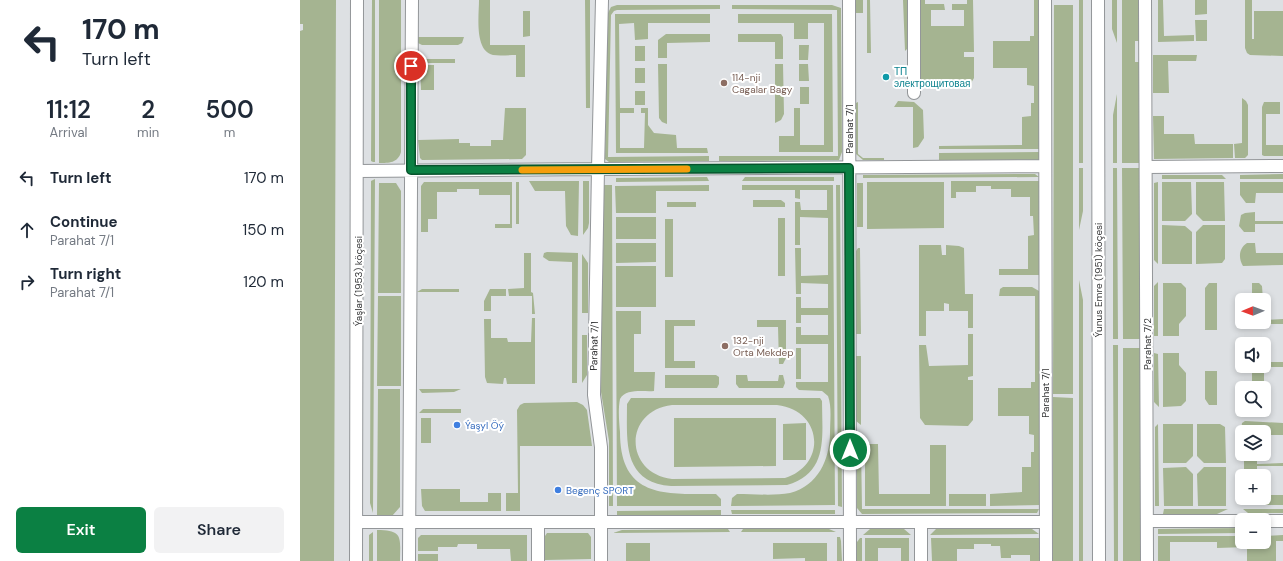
<!DOCTYPE html>
<meta charset="utf-8">
<style>
body{margin:0;font-family:"DM Sans",sans-serif;background:#f2f2f3;color:#1f2937;height:100vh;display:flex;flex-direction:column;font-size:15px;white-space:nowrap}
*{box-sizing:border-box;margin:0}
p{font-size:13px;color:#747a83}
.icon{flex:none;width:22px;height:22px;fill:none;stroke:currentColor;stroke-width:2;stroke-linecap:round;stroke-linejoin:round}
.map{position:relative;flex:1;overflow:hidden}
.details{display:flex;flex-direction:column;background:#fff;width:300px}
.details>*{flex:none}
.top-card{background:#fff;color:#1f2937;overflow:hidden}
.needle{width:26px;rotate:269deg}
.tools{position:absolute;left:935px;top:293px;display:grid;gap:8px}
.tools a{display:grid;place-items:center;width:36px;height:36px;border-radius:6px;background:#fff;box-shadow:0 2px 6px #0003;font-size:20px}
.pin{position:absolute;display:grid;place-items:center;width:34px;height:34px;color:#fff;margin:-17px;border:2px solid #fff;border-radius:50%;box-shadow:0 1px 4px #0007}
.me{position:absolute;width:44px;margin:-22px;rotate:0deg;stroke-linejoin:round;filter:drop-shadow(0 0 3px #0008)}
.turn{display:flex;align-items:center;gap:14px;height:84px;padding:0 16px;font-size:18px}
.turn .icon{width:52px;height:52px;stroke-width:2.5}
.turn b{display:block;font-size:28px;line-height:34px}
.eta{display:flex;justify-content:space-evenly;align-items:center;height:68px;text-align:center}
.eta b{font-size:24px;font-weight:600;line-height:28px}
.primary-button{display:flex;gap:8px;margin-top:auto;padding:8px 16px}
.primary-button a{flex:1;height:46px;border-radius:6px;background:#0b8043;color:#fff;font-size:16px;font-weight:600;line-height:46px;text-align:center}
.primary-button a+a{background:#f2f2f3;color:#1f2937}
ul{padding:0;list-style:none}
li{display:flex;align-items:center;gap:12px;height:52px;padding:0 16px}
li div{flex:1}
li b{display:block;font-size:15px}
li em{font-style:normal}
main{display:flex;flex:1;min-height:0}
.map>svg:first-child{display:block}
</style>
<main>
<section class="details">
<div class="top-card">
<div class="turn"><svg class="icon" aria-label="left" viewBox="0 0 24 24"><path d="M17 20v-9H6M10 6l-5 5 5 5"/></svg><div><b>170 m</b>Turn left</div></div>
</div>
<div class="eta">
<div><b>11:12</b><p>Arrival</p></div>
<div><b>2</b><p>min</p></div>
<div><b>500</b><p>m</p></div>
</div>
<ul>
<li><svg class="icon" aria-label="left" viewBox="0 0 24 24"><path d="M17 20v-9H6M10 6l-5 5 5 5"/></svg><div><b>Turn left</b></div><em>170 m</em></li>
<li><svg class="icon" aria-label="ahead" viewBox="0 0 24 24"><path d="M12 20V5M6 11l6-6 6 6"/></svg><div><b>Continue</b><p>Parahat 7/1</p></div><em>150 m</em></li>
<li><svg class="icon" aria-label="right" viewBox="0 0 24 24"><path d="M7 20v-9h11M14 6l5 5-5 5"/></svg><div><b>Turn right</b><p>Parahat 7/1</p></div><em>120 m</em></li>
</ul>
<div class="primary-button"><a>Exit</a><a>Share</a></div>
</section>
<div class="map">
<svg width="983" height="561" viewBox="0 0 983 561">
<rect width="100%" height="100%" fill="#dde0e3"/>
<!-- green -->
<path fill="#a5b491" fill-rule="evenodd" d="M0 0H36L34 561H0V31L3 30V24H0Z
M72 0H75V162H73L71 161Z
M79 0H101V152C98 163 89 163 79 163Z
M179 0H190V45H225V77H216V55C209 55 200 56 193 55 174 51 179 15 179 0Z
M285 0H290V108H286Z
M556 0H563V13H556Z
M567 0H570L571 53H567Z
M603 0H609V47L605 51Z
M620 0H625V4H644L645 10H631V26H664V10H652V4H667V0H673L674 52H664V57H674V78L670 85 627 86 621 82Z
M734 0H739L740 149H639V146L722 145V117L731 116V103H734V86L727 85V68H693V41H730V36H734Z
M779 0H783V163H779Z
M812 0H817V43L812 29Z
M822 0H840V41H835V62H840V163H822Z
M858 0H863L864 36 894 35V41L858 42Z
M895 0H907V14L895 15Z
M945 0H952V39H954V11H983V56L950 55 947 53 945 48Z
M317 5H420V9L317 10 314 11 311 15 308 157 409 156V161L309 162 305 159 307 15 311 7Z
M432 5H532L541 8 542 152 539 160 419 161V156H538L537 10 432 9Z
M754 5H773V394H753Z
M223 11H230V36L223 37Z
M315 14H410V23H348V39L335 40 334 23 319 24 320 108H334V113H320V148H344L345 113H341V108H348V125L354 133 376 135 377 148H407L408 153H316Z
M438 14H532L533 152H479V136H494V108H500V145H524V23H508V39H494V23H438Z
M895 20H907V41H896Z
M366 34H410V42L367 43V58H358V40Z
M438 34H481L483 37V59H475V42H438Z
M117 37H164L162 43 158 45H122L118 43Z
M499 45H509L508 60H499Z
M335 46H345V61H335Z
M853 55H897L896 61H868L869 93H853Z
M120 59H155V63H120Z
M358 64H367V124L362 122 359 118Z
M475 64H483L484 114 481 120 475 123Z
M499 64H508L509 81H499Z
M120 65H134V90H121Z
M335 68H345V83H335Z
M500 87H509V104H500Z
M335 91H345V105H335Z
M817 94V163H813V115Z
M942 98 946 101 948 105V155L945 158H935L934 144 942 143Z
M598 101 614 102 623 110 624 138 618 147 613 148V107H594Z
M558 102V154L563 158H584V160H563L556 154V103Z
M964 102H980V114H966V145H983V156H964L962 155V107Z
M205 108H226V155L222 159 122 160 120 158 118 140 159 139V143H170V146H191V140H203Z
M853 116H864V134H894L895 144H933V158L854 159Z
M740 152V160H639V153Z
M779 168H783V211L779 230Z
M813 168H817L818 339H813Z
M822 168H840V339H823Z
M735 174 739 177 563 178V175Z
M983 174V179H940V175Z
M862 175H922L926 179H862Z
M407 177 409 181 316 182V178Z
M445 177H534V181H442Z
M75 179 73 513 70 503 71 181Z
M229 181H279L278 236 271 235 266 226 265 191H235Z
M283 181H289V223L288 228 283 235Z
M651 181H740V275H699V269H728V236L734 235 733 216H730V197H711V189H691V186H676V192H656V198H651Z
M124 182H212V228H195V224H210V195H179V189H157V192H137V219H128V232H121V186Z
M216 182H219V224H216Z
M567 182H644V228L567 229Z
M858 182V264L854 260V183Z
M862 182H891L892 214 885 221H862Z
M896 182H924L925 221H903L896 214Z
M940 182H983V193H956L955 203H946L940 195Z
M79 183H96L101 191V293H78Z
M557 183H563V227H557Z
M303 185H312L313 506H309V441L301 392Z
M409 185V191H356V213H316L315 186Z
M442 185H533L535 505 431 506 432 498 437 494C454 494 474 496 490 493 518 486 530 459 530 433 530 421 532 407 528 396L522 391 499 390 496 387V382H528V344H496V327H501V335H528V315H501V323H496V297H501V308H528V284L501 283V294H496L495 248H501V276L528 275V218L500 217V245H495V202H500L501 210H527V190H500V199L495 198V190H442Z
M536 185H540L542 507 538 506Z
M453 200H481L485 203V207H453Z
M367 202H396V207H367Z
M955 212V221H983V224H955V232H944L939 226 941 215 945 213Z
M316 217H356V239H316Z
M478 218H485V276H478Z
M365 219H373V277H365Z
M862 225 885 226 892 232V264H862Z
M903 225H925V259L922 263 896 264V232Z
M316 243H356V262L316 263Z
M947 243H955L956 253H983V265L943 266C938 258 939 248 947 243Z
M619 245H641L642 255H646V245L659 246 664 248 665 294H673V328H668V311H649V304L644 303V311H626V336H619Z
M558 248H560L561 334H556V251Z
M247 252 278 253 277 383H272V262L249 261 243 257 244 253Z
M224 253H231V292L233 293 235 314H232V296H209L208 289 224 288Z
M282 254 288 263V313H282Z
M316 266H356V307H316Z
M779 280 783 300V561H779Z
M858 282V336H854V286Z
M863 283H881L886 288V316L879 324V336H863Z
M909 283H917V330H905V288Z
M952 283H959L962 286 963 300H952Z
M703 287H732L739 291 740 295V505L690 506V494L722 492V467H731V452H734V435L729 434V416H698V388H731V382H735V296H699L700 289Z
M122 289H159V292H117Z
M190 289H206V296H191V311H184V301Z
M78 296H101V386H77Z
M316 311H341V334H334V372H355L354 391C344 392 326 388 320 399 318 409 319 421 320 432 320 499 366 494 416 494L421 499V506H317Z
M232 318H235V384H207L206 378H204L203 384 187 383 185 377 184 319H191V338H207L208 342H231Z
M983 319V324H966V320Z
M365 320H395V326H374V361H395V368H365Z
M457 320H486V358L483 364H479L478 327H457Z
M668 334H673V376L668 377V380H673V420L668 426 625 425 620 418 619 345H626L629 366 668 365Z
M282 335H287V375L282 383Z
M813 345H818V561H814Z
M496 348H501V379H496Z
M823 348H840V561H823Z
M854 353 858 354 859 407 854 402Z
M863 353H879V365L886 373V401L881 406 863 407Z
M556 356H561V425L556 421Z
M966 362H983V367H966Z
M905 371H917V405H909L905 399Z
M952 371H964V400V388H952Z
M365 375H416L419 377V384L417 388H365Z
M436 375H447L448 381H478L479 375H483L485 383 483 388H439L436 384Z
M78 389H100V507L92 516H77Z
M119 389H161L154 392 122 393Z
M753 397 773 398V561H753Z
M331 398H520L522 401C522 436 529 473 487 485L371 486C322 482 327 441 327 404ZM372 405H477C522 410 528 464 485 478L372 479C324 473 323 411 372 405Z
M277 402 283 405 287 410 292 446H220V511H206V493H218L217 410 220 405 224 403Z
M123 409H161V413H119Z
M121 418H131V443H121Z
M374 418H476V466L374 467Z
M945 421 983 423V435H964V432H942V439L941 432 942 423Z
M506 423V460H483V424Z
M858 424 859 506H855V427Z
M863 424H893V456L886 463H863Z
M897 424H920L925 427 926 463H904L897 456Z
M565 444H578L579 494H630V445H646V506H565Z
M557 446H561L562 509H739L737 513 562 514 557 508Z
M947 455H957V464L983 463V466H957V475H947L943 471 944 470V460H943Z
M886 467 893 474V506H864L863 468Z
M904 467H926V506H898L897 474Z
M121 489H160V502H188V493H201V511H125L122 506Z
M942 490V498H964V495H983V505H941Z
M649 494H686V506H649Z
M864 509H928L917 514H863Z
M943 509H983V513H948Z
M421 510V515H317V511Z
M431 510H535V514H432Z
M942 528V533L858 534V529Z
M428 529 430 532 313 533 322 530Z
M443 529H529L536 532H441Z
M570 529H604L611 535H563Z
M636 529H732L739 534 630 535Z
M77 530C104 530 100 538 100 561H77Z
M73 532V561H69V535Z
M247 533H288L291 537V559L245 560V536Z
M121 535H227V561H211L210 549H177V544H158L157 547H138V551H118V538Z
M983 535V541H976V561H947V547L917 548V542H870V561H858V536H942V542H964V536Z
M537 537H540L541 541 542 561H537Z
M560 538H562V561H557V542Z
M565 538H609V561H601V548H578V561H565Z
M631 538H740V561H730V555H711V558H701L700 546H691V544H674V549H657V561H632Z
M326 543H350V561H326Z
M473 543H527V561H505V558L473 559Z
M118 554H138V561H118Z"/>
<g fill="none" stroke-linecap="round" stroke-linejoin="round">
<defs>
<path id="minor" d="M549 0 550 561
M745 0 746 561
M798 0 799 561
M845 0 847 561
M614 93V0
M846 167 983 166
M58 171 298 169 302 0
M847 521H942
M964 521H983
M57 522H746
M621 522V561
M56 561 57 0
M109 561 112 0
M238 561V522
M301 561V447L294 395 298 169 745 166"/>
</defs>
<!-- minor casing -->
<use href="#minor" stroke="#939699" stroke-width="14"/>
<!-- minor -->
<use href="#minor" stroke="#fff" stroke-width="12"/>
</g>
<g fill="none" stroke-linecap="round" stroke-linejoin="round">
<defs>
<path id="route" d="M111 66V170L549 168 550 450"/>
</defs>
<!-- route casing -->
<use href="#route" stroke="#07532c" stroke-width="10"/>
<!-- route -->
<use href="#route" stroke="#0b8043" stroke-width="7"/>
<!-- slow -->
<path stroke="#f59e0b" stroke-width="7" d="M222 170 387 169"/>
</g>
<!-- markers -->
<circle fill="#0f9aa8" stroke="#fff" stroke-width="1.5" cx="586" cy="77" r="4"/>
<g fill="#8d6e63" stroke="#fff" stroke-width="1.5">
<circle cx="424" cy="83" r="4"/>
<circle cx="425" cy="346" r="4"/>
</g>
<g fill="#3f7fe0" stroke="#fff" stroke-width="1.5">
<circle cx="157" cy="425" r="4"/>
<circle cx="258" cy="490" r="4"/>
</g>
<g text-anchor="middle" dominant-baseline="central" stroke-width="4" stroke-linejoin="round" paint-order="stroke">
<!-- culture labels -->
<g font-size="10" fill="#0d838f" stroke="#fff" text-anchor="start">
<text x="594" y="71">ТП<tspan x="594" dy="12">электрощитовая</tspan></text>
</g>
<!-- education labels -->
<g font-size="10" fill="#785e54" stroke="#fff" text-anchor="start">
<text x="432" y="77">114-nji<tspan x="432" dy="12">Cagalar Bagy</tspan></text>
<text x="433" y="340">132-nji<tspan x="433" dy="12">Orta Mekdep</tspan></text>
</g>
<!-- street labels -->
<g font-size="10" fill="#333435" stroke="#fff">
<text transform="translate(549 129) rotate(-90)">Parahat 7/1</text>
<text transform="translate(798 280) rotate(-90)">Ýunus Emre (1951) köçesi</text>
<text transform="translate(58 281) rotate(-90)">Ýaşlar (1953) köçesi</text>
<text transform="translate(847 344) rotate(-90)">Parahat 7/2</text>
<text transform="translate(294 346) rotate(-89)">Parahat 7/1</text>
<text transform="translate(745 393) rotate(-90)">Parahat 7/1</text>
</g>
<!-- shop labels -->
<g font-size="10" fill="#366cbe" stroke="#fff" text-anchor="start">
<text x="165" y="425">Ýaşyl Öý</text>
<text x="266" y="490">Begenç SPORT</text>
</g>
</g>
</svg>
<div class="tools">
<a><svg class="needle" viewBox="-14 -14 28 28"><path d="M0-13l5 13h-10z" fill="#e53935"/><path d="M0 13l5-13h-10z" fill="#747a83"/></svg></a>
<a><svg class="icon" aria-label="sound" viewBox="0 0 24 24"><path d="M4 9h4l5-4v14l-5-4H4zM17 9q2 3 0 6"/></svg></a>
<a><svg class="icon" aria-label="search" viewBox="0 0 24 24"><circle cx="10" cy="10" r="6"/><path d="M15 15l6 6"/></svg></a>
<a><svg class="icon" aria-label="layers" viewBox="0 0 24 24"><path d="M12 4l9 5-9 5-9-5zM3 14l9 5 9-5"/></svg></a>
<a>+</a>
<a>−</a>
</div>
<div class="pin" style="left:111px;top:66px;background:#d93025"><svg class="icon" aria-label="arrive" viewBox="0 0 24 24"><path d="M6 21V4h12l-3 4 3 4H6"/></svg></div>
<svg class="me" style="left:550px;top:450px" viewBox="-20 -20 40 40"><circle r="17" fill="#0b8043" stroke="#fff" stroke-width="3"/><path d="M0-11L8 9 0 5-8 9z" fill="#fff"/></svg>
</div>
</main>
